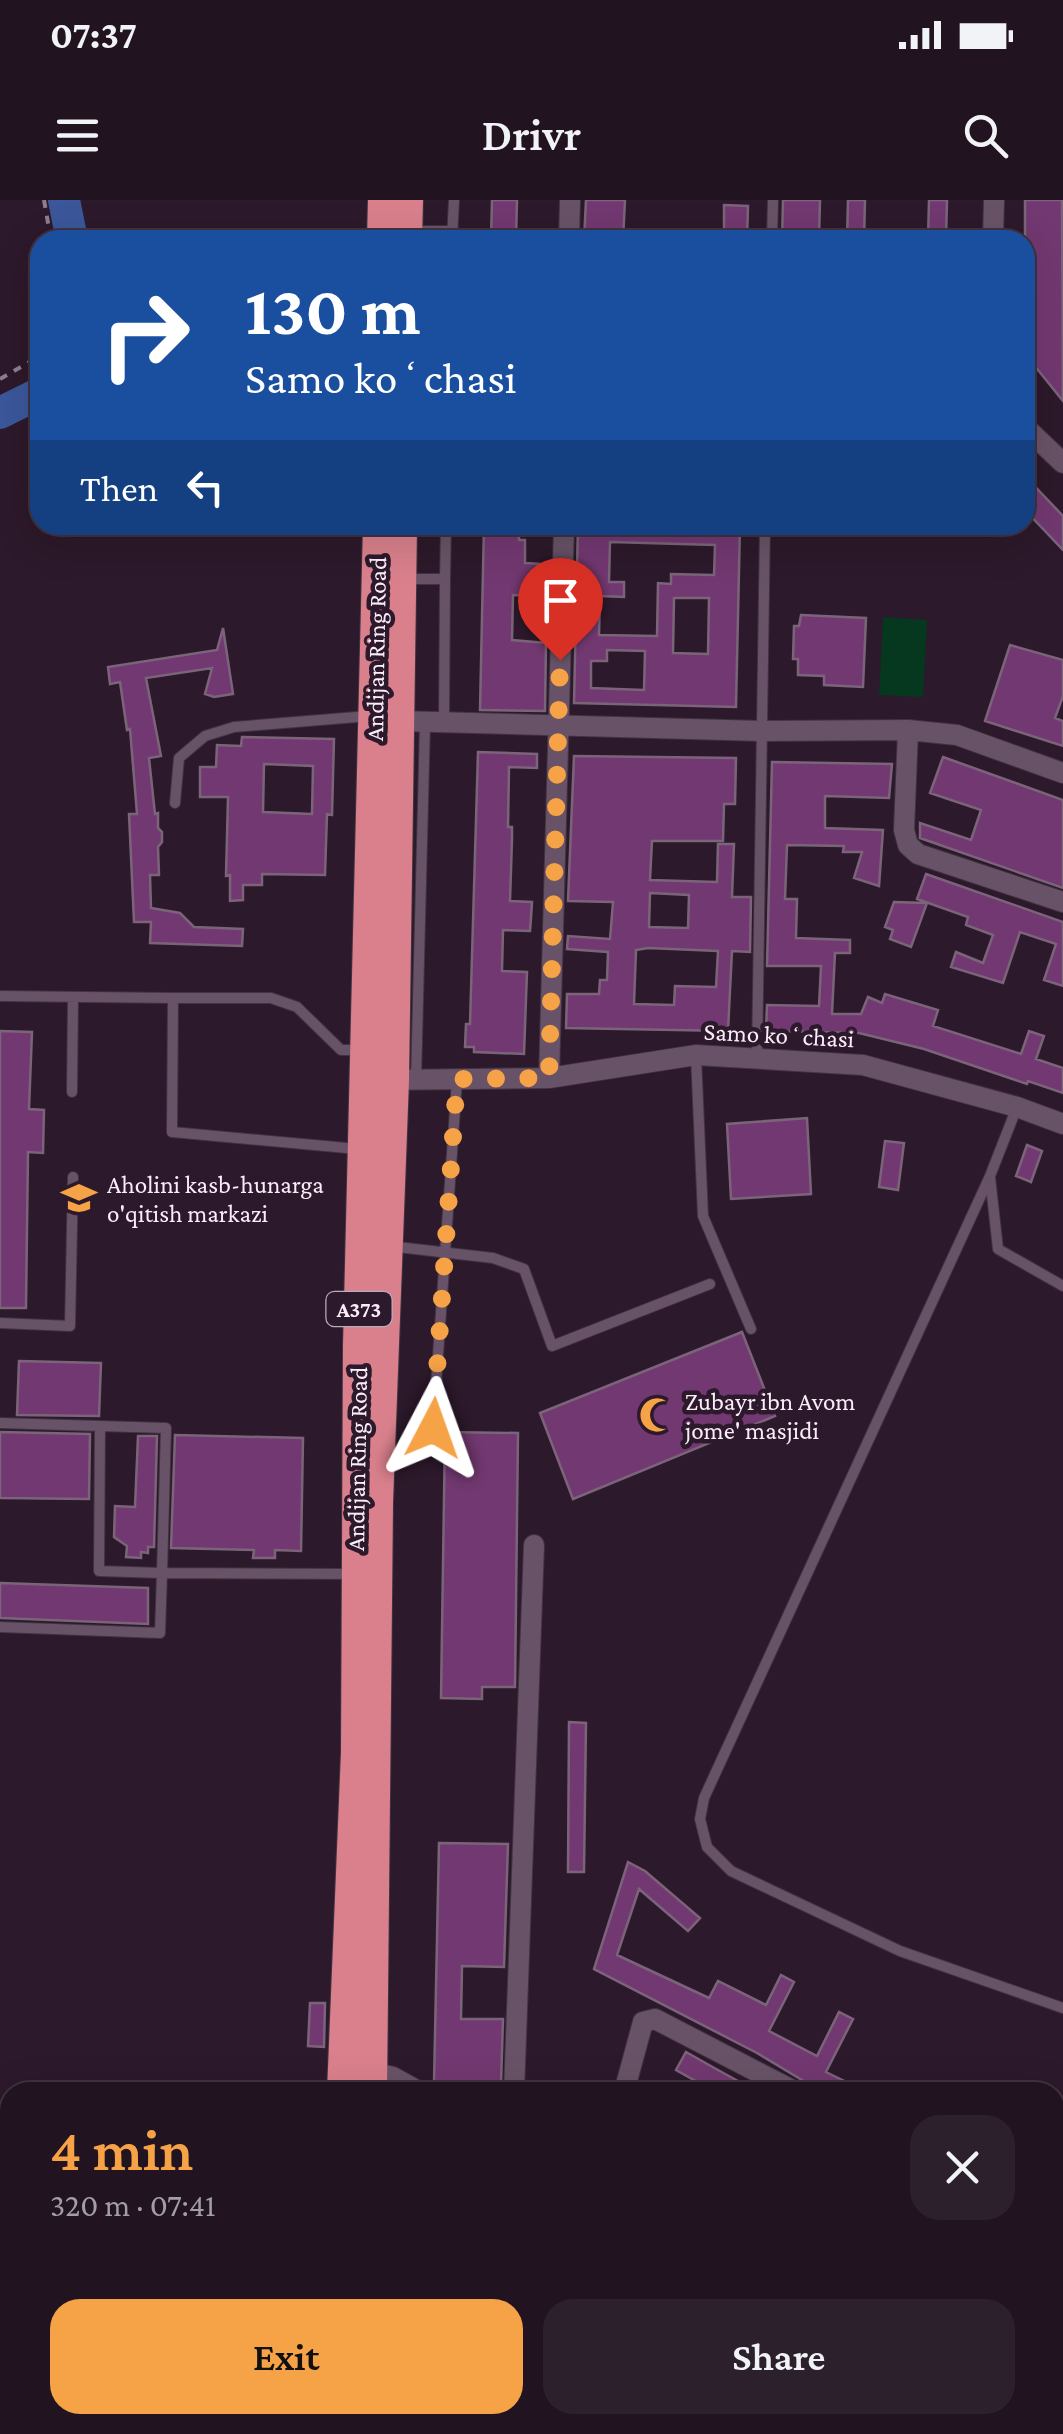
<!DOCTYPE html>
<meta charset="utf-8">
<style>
body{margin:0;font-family:"Crimson Pro",serif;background:#2d202d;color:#f1f3f6;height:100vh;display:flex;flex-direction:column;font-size:38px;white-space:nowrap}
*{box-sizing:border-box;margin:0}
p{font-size:32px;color:#a29ea5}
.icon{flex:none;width:55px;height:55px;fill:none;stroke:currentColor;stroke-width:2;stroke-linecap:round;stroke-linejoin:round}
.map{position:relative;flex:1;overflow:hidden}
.sheet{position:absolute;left:0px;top:1882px;width:1065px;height:352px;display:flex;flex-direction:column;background:#211320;border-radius:30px 30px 0 0;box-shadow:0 10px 40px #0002,0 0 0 2px #3e323e}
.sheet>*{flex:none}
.banner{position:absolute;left:30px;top:30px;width:1005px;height:305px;border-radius:30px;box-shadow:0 10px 40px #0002,0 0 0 2px #3e323e;background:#1a4fa0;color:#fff;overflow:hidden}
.pin{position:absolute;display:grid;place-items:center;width:85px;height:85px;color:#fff;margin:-102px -42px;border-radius:50% 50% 50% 0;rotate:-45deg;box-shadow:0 0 10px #0007}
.pin .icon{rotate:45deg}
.me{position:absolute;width:110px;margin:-55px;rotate:4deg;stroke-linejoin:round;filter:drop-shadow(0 0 8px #0008)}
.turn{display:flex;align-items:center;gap:35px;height:210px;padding:0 50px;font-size:45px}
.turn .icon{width:130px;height:130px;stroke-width:2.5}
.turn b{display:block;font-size:70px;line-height:85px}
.then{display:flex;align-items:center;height:95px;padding:0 50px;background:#0003;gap:20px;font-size:38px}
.round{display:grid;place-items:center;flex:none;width:105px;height:105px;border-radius:30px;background:#2d202d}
.head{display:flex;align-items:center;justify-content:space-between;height:170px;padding:0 50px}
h1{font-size:60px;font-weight:600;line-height:75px;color:#f6a246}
.cta{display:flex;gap:20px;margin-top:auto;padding:20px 50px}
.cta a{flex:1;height:115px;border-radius:30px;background:#f6a246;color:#111;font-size:40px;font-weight:600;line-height:115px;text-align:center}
.cta a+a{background:#2d202d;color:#f1f3f6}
.status{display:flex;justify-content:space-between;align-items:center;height:70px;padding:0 50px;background:#211320;direction:ltr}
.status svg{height:28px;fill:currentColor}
header{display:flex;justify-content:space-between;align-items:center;height:130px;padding:0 50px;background:#211320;font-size:45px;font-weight:600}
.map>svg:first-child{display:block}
</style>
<div class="status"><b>07:37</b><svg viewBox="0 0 49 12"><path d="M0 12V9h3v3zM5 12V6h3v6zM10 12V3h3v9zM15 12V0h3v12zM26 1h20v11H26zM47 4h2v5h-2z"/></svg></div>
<header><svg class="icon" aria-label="menu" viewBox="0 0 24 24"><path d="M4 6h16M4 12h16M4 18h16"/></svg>Drivr<svg class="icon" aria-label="search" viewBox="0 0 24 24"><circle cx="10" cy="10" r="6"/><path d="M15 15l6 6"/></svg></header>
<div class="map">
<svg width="1063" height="2234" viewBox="0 0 1063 2234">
<rect width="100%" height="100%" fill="#2c192b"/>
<!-- green -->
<path fill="#06371f" d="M883 417 927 420 923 497 879 495Z"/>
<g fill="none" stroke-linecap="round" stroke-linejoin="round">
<!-- river -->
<path stroke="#3b579a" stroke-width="32" d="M64 0 72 40
M0 213 40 193"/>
</g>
<!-- building -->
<path fill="#723871" stroke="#7b647a" stroke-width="2.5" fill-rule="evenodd" d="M492 0H517L516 40H491Z
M586 0H625L623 40H584Z
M783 0H820L819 40H782Z
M848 0H865L864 40H847Z
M929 0H947L946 40H928Z
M1025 0H1062L1063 201 1034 165 1025 173Z
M724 5 748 6 747 40H724Z
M1025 276 1063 316V350L1025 310Z
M484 325H519V340H525V363L541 364V396L513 395 512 440 546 443 545 511 480 510Z
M578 325H740L736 507 574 503ZM610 342 715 345 714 375 671 374V384L658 383 657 436 599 435 600 396 624 397V382H609ZM674 398H709L708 454 673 453ZM607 450 645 451 644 490 591 488V461H607Z
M801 415 866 418 863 487 824 485V476L798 475V459H793L794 426H799Z
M223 428 233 494 214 497 205 494 212 468 146 478 161 556 149 558 155 614 158 613V628L162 632V642L158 647 159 675H150L151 708 180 713 194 727 243 729 242 746 150 743 151 722H134L129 614H137L130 529 127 530 120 482 110 484 108 467 217 450Z
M1010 445 1063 460V496L1055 518 1063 521V546L985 521Z
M242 537 334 539 332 615 327 614 325 675 262 674V685H243V700L230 701V675L226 676 228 597H200V567H216L217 545 241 546ZM264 564 313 566 312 614 263 612Z
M478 552 537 554V568L509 567 508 627H512V639L510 701 532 702 531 718 530 731 503 730 502 771 527 772 524 854 474 852V847H465L466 824H470Z
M574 556 736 558 735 604H724L723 641H652L650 680 717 682 718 644H734L732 697H751L750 752 732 751 728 831 566 828 567 794H599L600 780H607L608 752 567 749 568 736 610 739 613 702 568 701ZM650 693 689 695 688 728 649 727ZM648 748 718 751 716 787 675 786 674 805 634 804 636 750Z
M943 557 1063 600V688L920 638V623L971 640 981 610 930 593Z
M772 562 892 564 889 598 825 596V628L883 630 879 686 854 678 862 652H843L844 646 787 645 785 699H797L796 738 850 740V753H835L832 814H861L868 797 882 803 885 794 938 810 933 826 1021 854 1029 831 1044 836 1036 859 1063 868V893L1028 881 1027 884 924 849 859 833 766 831 767 805 819 806 821 766H767Z
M926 674 1063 722V786L1044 780 1056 744 1020 732 1003 783 951 767 956 752 983 763 993 735 966 725 968 717 917 699Z
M894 702 927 703 911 747 890 739 893 730 885 727Z
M0 831 32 832 29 909 44 910 43 953 28 952 26 1108H0Z
M807 918 811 994 731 999 727 924Z
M885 941 904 943 898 990 879 987Z
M1027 945 1042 951 1031 982 1016 976Z
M742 1132 775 1216 573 1299 540 1213Z
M19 1161 101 1163 99 1216 17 1215Z
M0 1232 90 1234 89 1299 0 1298Z
M445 1232 518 1233 515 1487H482V1499L441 1498Z
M175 1235 303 1238 301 1351 275 1350V1358H253L254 1350 171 1348Z
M138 1236H157L154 1347H148V1353L141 1352V1358L126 1357 127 1346 114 1337 115 1306 135 1307Z
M0 1383 148 1388V1424L0 1418Z
M569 1522 586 1523 584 1672H568Z
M439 1643 508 1644 504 1767 462 1766 461 1819H503L501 1884 434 1883Z
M628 1662 645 1671 700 1718 688 1731 639 1689 617 1755 709 1798 718 1781 766 1805 781 1775 794 1782 769 1831 817 1856 839 1812 853 1819 826 1872 867 1892H822L757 1853 594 1769Z
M310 1803H325L324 1847 308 1846Z
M686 1852 718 1870 758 1892H706L708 1888 676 1870Z"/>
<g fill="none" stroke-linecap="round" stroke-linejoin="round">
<defs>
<path id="service" d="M409 31H453
M452 40 454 0
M772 40 773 0
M407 379H445L446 325
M444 522 445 379
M175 603 179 558 205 536 234 527 369 516
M0 796 173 798
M696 856 703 1016 751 1129
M757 859 765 325
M416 880 425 523
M72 892 73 797
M1017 907 990 976 704 1598 700 1619 707 1647 731 1671 900 1751 1063 1808
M358 949 172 932 173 798H271L297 807 341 850H361
M990 977 998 1049 1063 1086
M389 1046 493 1058 524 1069 552 1146 710 1084
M0 1123 70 1126 73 977
M0 1223 166 1228 162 1373 355 1374
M433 1228 457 880
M0 1427 160 1433 162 1373 99 1371 100 1226"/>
<path id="minor" d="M569 40 570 0
M993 40 994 0
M1025 227 1063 263
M398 521 762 531 908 530 957 535 1063 573
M908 530 904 630 908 645 918 654 1063 702
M549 878 564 325
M383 880 549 878 696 855 863 865 1017 907 1063 924
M372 1872 393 1877 420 1892
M514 1892 534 1345
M624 1892 643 1822 655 1819 796 1892
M1055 2006 1063 2009
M1055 2223 1063 2225
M515 2225V2234
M711 2234 715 2225
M980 2234 986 2225"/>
<path id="trunk" d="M382 40 383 0
M407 40 408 0
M342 1892 356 1552 358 1146 378 325
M372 1892 378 1303 394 880 402 325
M337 2234V2225
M365 2234V2225"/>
</defs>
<!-- service casing -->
<use href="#service" stroke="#413341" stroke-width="12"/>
<!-- minor casing -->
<use href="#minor" stroke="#413341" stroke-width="22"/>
<!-- trunk casing -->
<use href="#trunk" stroke="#413341" stroke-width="32"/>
<!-- path -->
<path stroke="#8e7e8d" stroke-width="4" stroke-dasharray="8 8" stroke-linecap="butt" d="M44 0 51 40
M0 179 40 156"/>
<!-- service -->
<use href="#service" stroke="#685267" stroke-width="10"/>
<!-- minor -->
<use href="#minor" stroke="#685267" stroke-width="20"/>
<!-- trunk -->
<use href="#trunk" stroke="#d9808c" stroke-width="30"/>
</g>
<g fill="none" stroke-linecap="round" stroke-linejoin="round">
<!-- route -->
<path stroke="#f6a246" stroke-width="18" stroke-dasharray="0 32.4" d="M433 1228 457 879 549 878 560 460"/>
</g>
<!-- icons -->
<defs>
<symbol id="university-bare" viewBox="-9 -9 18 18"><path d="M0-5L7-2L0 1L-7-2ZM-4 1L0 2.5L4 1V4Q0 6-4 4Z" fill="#f6a246" stroke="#2c192b" stroke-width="2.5" paint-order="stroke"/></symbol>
<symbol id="mosque-bare" viewBox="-9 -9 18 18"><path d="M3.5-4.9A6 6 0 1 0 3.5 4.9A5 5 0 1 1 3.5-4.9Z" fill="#f6a246" stroke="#2c192b" stroke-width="2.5" paint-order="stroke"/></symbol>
</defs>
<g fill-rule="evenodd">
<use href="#university-bare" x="54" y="973" width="50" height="50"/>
<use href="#mosque-bare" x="632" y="1190" width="50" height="50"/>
</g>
<g text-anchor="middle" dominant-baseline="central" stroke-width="9" stroke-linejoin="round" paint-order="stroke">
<!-- shield labels -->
<rect fill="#2c192b" stroke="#bcadbb" stroke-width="2.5" x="326.5" y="1092" width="65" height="34" rx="8"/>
<g font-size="22" font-weight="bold" fill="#faedf9">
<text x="359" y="1109">A373</text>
</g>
<!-- street labels -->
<g font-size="25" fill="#faedf9" stroke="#2c192b">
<text transform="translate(376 449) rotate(-89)">Andijan Ring Road</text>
<text transform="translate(779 835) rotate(3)">Samo koʻchasi</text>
<text transform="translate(357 1259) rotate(-89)">Andijan Ring Road</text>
</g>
<!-- poi labels -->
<g font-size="25" fill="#faedf9" stroke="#2c192b" text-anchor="start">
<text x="107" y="984">Aholini kasb-hunarga<tspan x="107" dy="29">o'qitish markazi</tspan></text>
<text x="685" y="1201">Zubayr ibn Avom<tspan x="685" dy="29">jome' masjidi</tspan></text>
</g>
</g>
</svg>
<div class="pin" style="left:560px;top:460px;background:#d93025"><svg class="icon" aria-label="arrive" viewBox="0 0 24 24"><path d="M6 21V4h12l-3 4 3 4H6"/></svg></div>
<svg class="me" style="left:433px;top:1228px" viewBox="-20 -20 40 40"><path d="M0-17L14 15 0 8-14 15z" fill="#f6a246" stroke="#fff" stroke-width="4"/></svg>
<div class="banner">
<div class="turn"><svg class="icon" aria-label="right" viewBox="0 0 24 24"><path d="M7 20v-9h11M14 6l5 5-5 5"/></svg><div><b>130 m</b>Samo koʻchasi</div></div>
<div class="then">Then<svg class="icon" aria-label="left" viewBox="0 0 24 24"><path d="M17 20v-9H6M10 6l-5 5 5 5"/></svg></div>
</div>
<section class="sheet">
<div class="head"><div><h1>4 min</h1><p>320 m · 07:41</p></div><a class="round"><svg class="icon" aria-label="close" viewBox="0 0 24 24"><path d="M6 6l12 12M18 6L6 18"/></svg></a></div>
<div class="cta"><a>Exit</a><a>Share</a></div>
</section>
</div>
